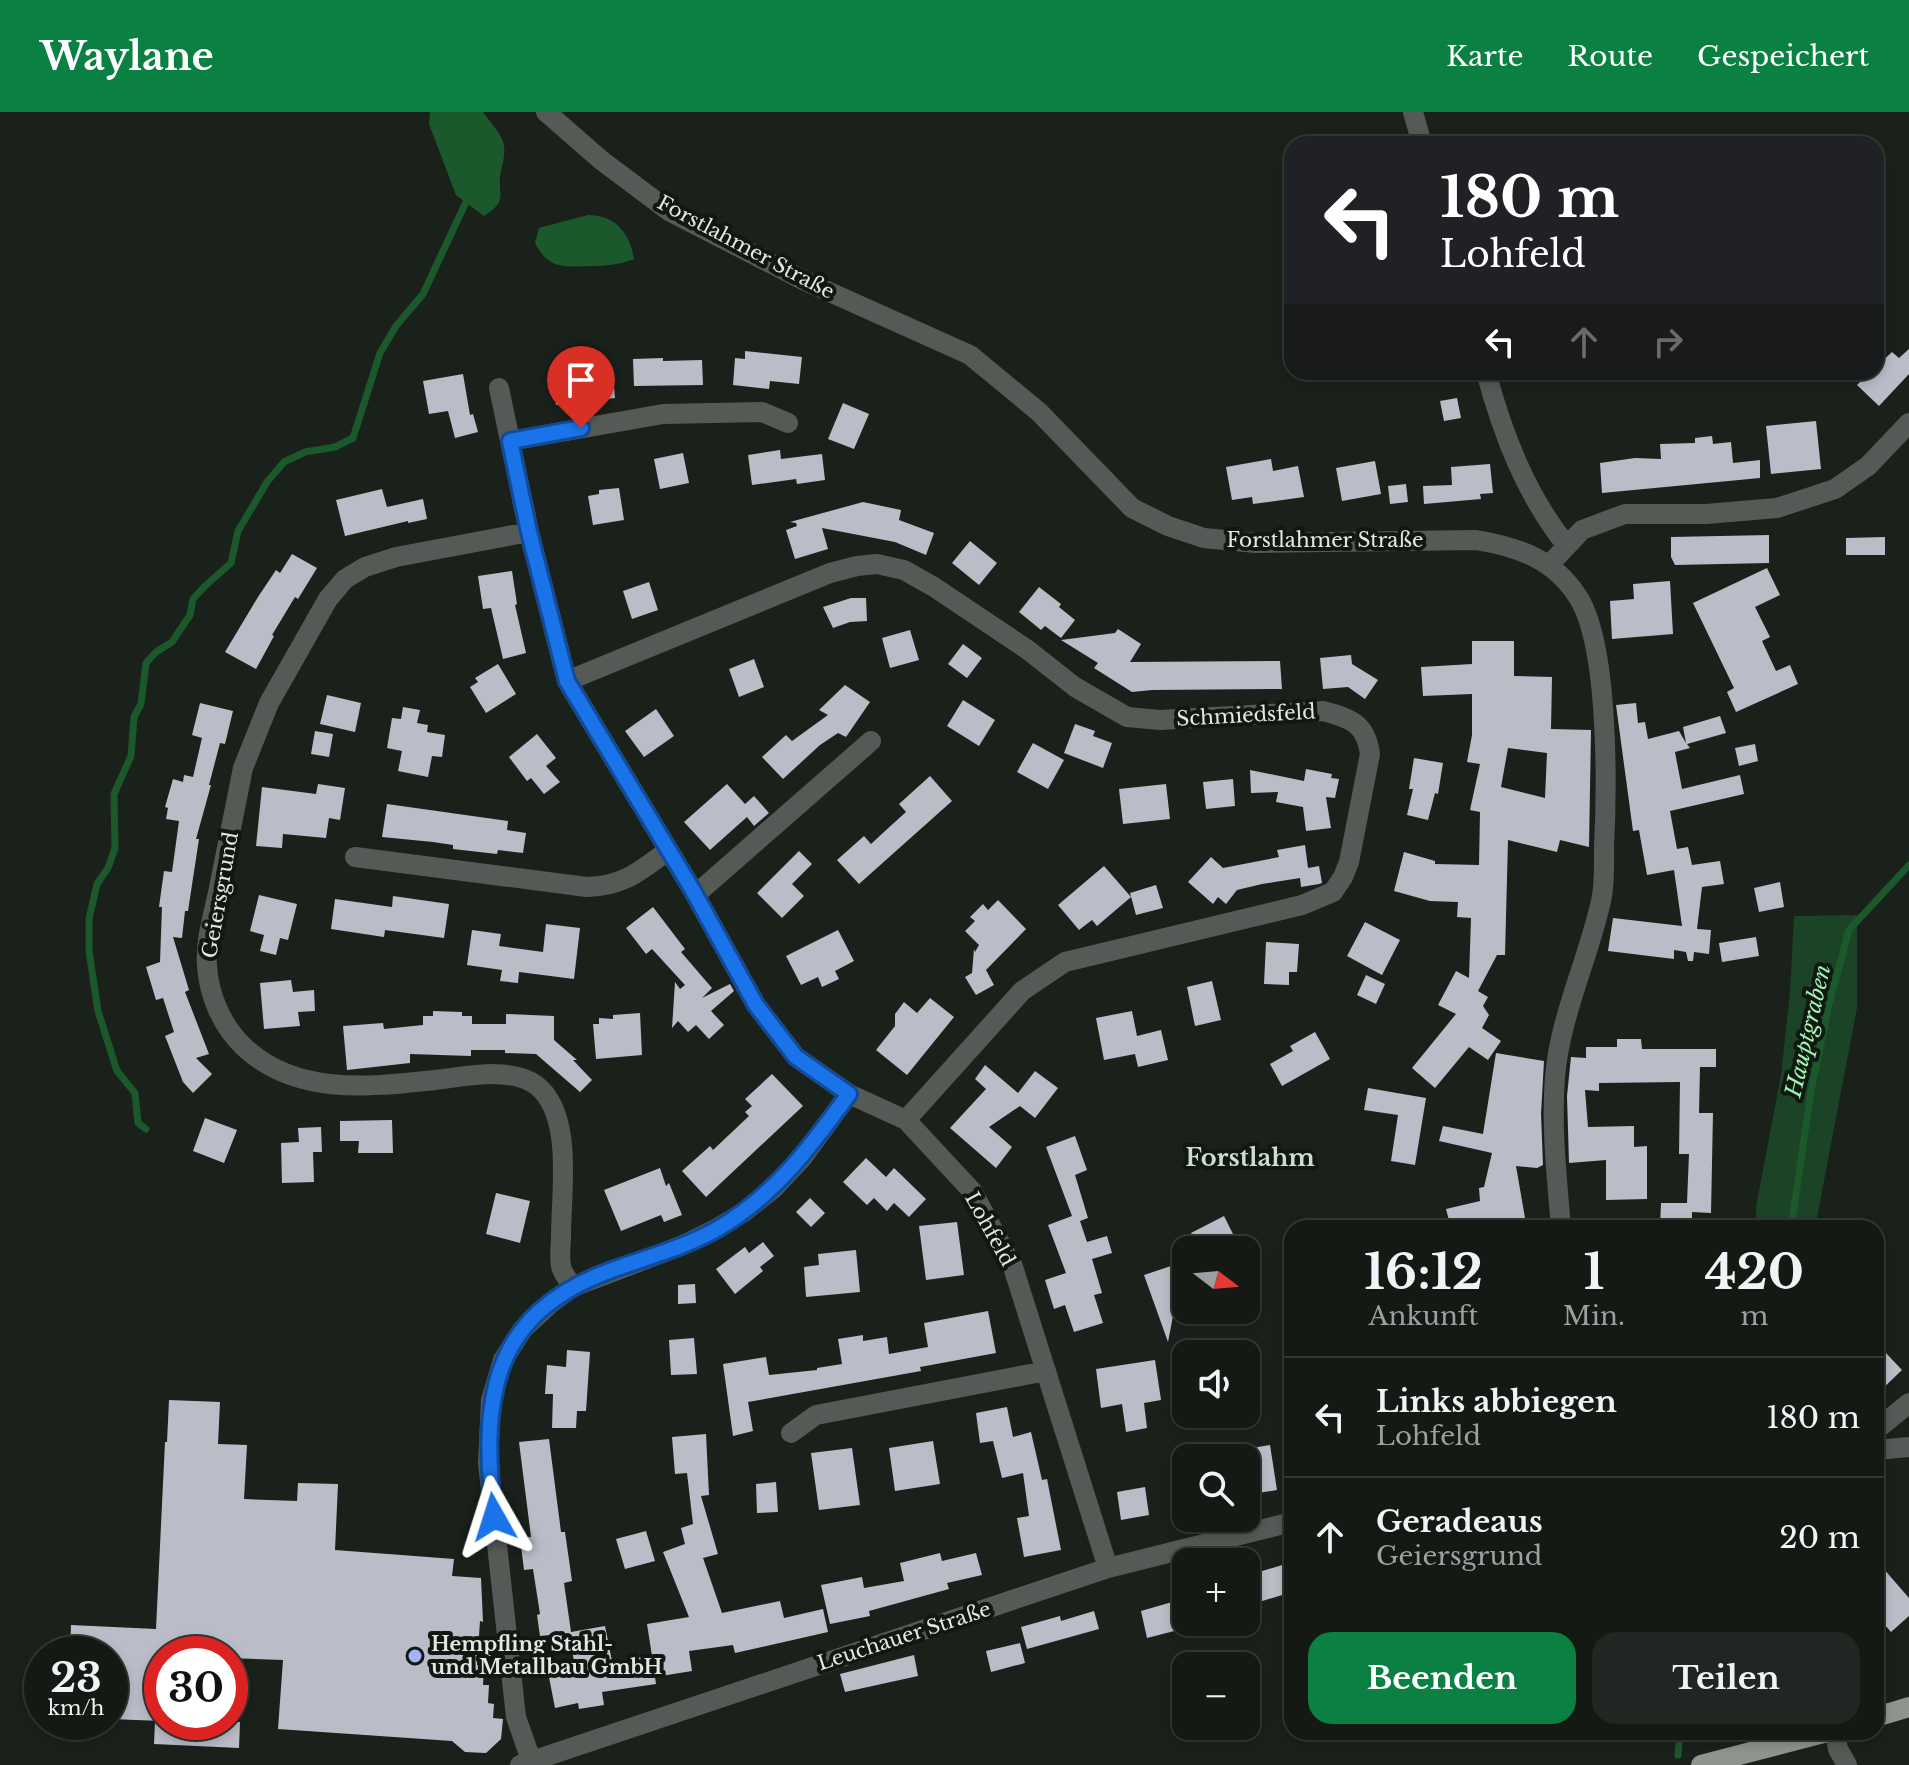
<!DOCTYPE html>
<html lang="de">
<meta charset="utf-8">
<style>
body{margin:0;font-family:"Libre Baskerville",serif;background:#212622;color:#f1f3f6;height:100vh;display:flex;flex-direction:column;font-size:30px;white-space:nowrap}
*{box-sizing:border-box;margin:0}
p{font-size:26px;color:#9da0a0}
.icon{flex:none;width:44px;height:44px;fill:none;stroke:currentColor;stroke-width:2;stroke-linecap:round;stroke-linejoin:round}
.map{position:relative;flex:1;overflow:hidden}
.side{position:absolute;left:1284px;top:1108px;width:600px;height:520px;display:flex;flex-direction:column;background:#141914;border-radius:24px;box-shadow:0 4px 12px #0003,0 0 0 2px #333834}
.side>*{flex:none}
.top-card{position:absolute;left:1284px;top:24px;width:600px;height:244px;border-radius:24px;box-shadow:0 4px 12px #0003,0 0 0 2px #333834;background:#202124;color:#fff;overflow:hidden}
.needle{width:52px;rotate:106deg}
.buttons{position:absolute;left:1172px;top:1124px;display:grid;gap:16px}
.buttons a{display:grid;place-items:center;width:88px;height:88px;border-radius:16px;background:#141914;box-shadow:0 4px 12px #0003,0 0 0 2px #333834;font-size:40px}
.speed{position:absolute;left:24px;top:1524px;display:flex;gap:16px;font-size:40px;font-weight:700;text-align:center}
.speed>*{display:grid;place-content:center;width:104px;height:104px;border-radius:50%;background:#141914;box-shadow:0 4px 12px #0003,0 0 0 2px #333834;line-height:1}
.speed small{font-size:20px;font-weight:400}
.speed .limit{border:12px solid #d22;background:#fff;color:#111}
.pin{position:absolute;display:grid;place-items:center;width:68px;height:68px;color:#fff;margin:-82px -34px;border-radius:50% 50% 50% 0;rotate:-45deg;box-shadow:0 0 8px #0007}
.pin .icon{rotate:45deg}
.me{position:absolute;width:88px;margin:-44px;rotate:354deg;stroke-linejoin:round;filter:drop-shadow(0 0 6px #0008)}
.turn{display:flex;align-items:center;gap:28px;height:168px;padding:0 24px;font-size:36px}
.turn .icon{width:104px;height:104px;stroke-width:2.5}
.turn b{display:block;font-size:56px;line-height:68px}
.lanes{display:flex;align-items:center;height:76px;padding:0 24px;background:#0003;justify-content:center;gap:40px;direction:ltr}
.lanes .off{opacity:.35}
.eta{display:flex;justify-content:space-evenly;align-items:center;height:136px;text-align:center}
.eta b{font-size:48px;font-weight:800;line-height:56px}
.cta{display:flex;gap:16px;margin-top:auto;padding:16px 24px}
.cta a{flex:1;height:92px;border-radius:24px;background:#0b8043;color:#fff;font-size:32px;font-weight:800;line-height:92px;text-align:center}
.cta a+a{background:#212622;color:#f1f3f6}
ul{padding:0;list-style:none}
li{display:flex;align-items:center;gap:24px;height:120px;padding:0 24px;border-top:2px solid #333834}
li div{flex:1}
li b{display:block;font-size:30px}
li em{font-style:normal}
header{display:flex;align-items:center;gap:48px;box-sizing:border-box;height:112px;padding:0 40px;background:#0b8043;color:#fff}
header strong{font-size:38px}
nav{display:flex;gap:44px;margin-inline-start:auto;font-size:28px}
.map>svg:first-child{display:block}
</style>
<header>
<strong>Waylane</strong>
<nav><a>Karte</a><a>Route</a><a>Gespeichert</a></nav>
</header>
<div class="map">
<svg width="1909" height="1653" viewBox="0 0 1909 1653">
<rect width="100%" height="100%" fill="#1a211b"/>
<!-- green -->
<path fill="#1b4325" d="M1857 803V896L1815 1116H1756V1095L1781 963 1790 880 1794 804Z"/>
<!-- water -->
<path fill="#1b592c" d="M430 0H483C489 9 498 18 502 27 507 40 503 48 501 59 496 82 510 88 484 104L456 83 429 12Z
M588 103C615 103 630 121 634 147 618 153 606 154 589 154 564 155 548 157 535 131L539 116Z"/>
<g fill="none" stroke-linecap="round" stroke-linejoin="round">
<!-- stream -->
<path stroke="#1b592c" stroke-width="7" d="M146 1017 138 1011 135 981 117 959 98 899 89 839V807L97 772 108 756 115 736 114 682 131 644 134 605 141 592 146 551 156 540 172 530 190 503 193 487 205 474 231 451 238 419 267 370 284 350 305 340 335 335 353 326 380 241 396 214 423 182 466 90
M1791 1116 1811 979 1829 892 1849 818 1909 753
M1678 1643 1680 1620"/>
</g>
<!-- building -->
<path fill="#babdc7" fill-rule="evenodd" d="M1909 237V262L1879 294 1857 273 1870 260H1876V255L1892 240 1899 246Z
M745 239 802 245 799 272 770 269 769 277 733 273 735 246 745 247Z
M663 246V249L702 248 703 273 634 274 633 247Z
M583 257 584 265 613 263 615 286 556 293 552 261Z
M463 262 470 303 473 302 478 320 455 326 448 299 429 302 423 269Z
M1457 286 1461 306 1444 309 1440 289Z
M843 291 869 302 854 337 828 327Z
M1816 309 1821 357 1771 362 1766 314Z
M1712 324 1713 332 1731 330 1733 351 1760 348V366L1602 381 1600 351 1635 346 1661 347 1660 332 1695 331V326Z
M780 338 781 347 822 342 825 368 797 372 796 367 752 373 748 343Z
M683 341 689 371 660 377 654 347Z
M1271 347 1273 359 1298 354 1304 385 1253 392 1252 385 1232 388 1226 355Z
M1375 349 1381 382 1342 389 1336 356Z
M1490 352 1493 381 1480 382 1481 387 1424 392 1423 374 1452 373 1451 355Z
M1406 372 1408 390 1390 392 1388 374Z
M619 376 624 408 593 413 588 384 599 382V378Z
M382 377 387 395 423 387 427 407 408 411V409L345 424 336 388Z
M863 390 901 398 899 408 934 421 926 443 895 430 822 416 828 437 795 447 786 418 797 414 796 411 790 410Z
M1769 423V451L1675 453 1671 445V425Z
M1885 425V443H1846V426Z
M970 429 997 451 979 473 952 451Z
M292 442 317 456 298 487 295 485 272 523 274 524 256 557 225 540 258 485 276 458 280 461Z
M1767 456 1780 483 1755 495 1770 525 1762 529 1776 559 1790 553 1798 572 1736 600 1727 580 1734 576 1693 491Z
M512 459 517 492 515 493 526 541 503 547 491 496 483 497 478 464Z
M1670 469 1673 522 1612 527 1610 489 1634 487 1633 472Z
M649 470 658 498 632 507 623 479Z
M1039 475 1061 492 1059 495 1075 508 1061 526 1045 514 1041 518 1019 500Z
M851 486H866L867 509 850 510 833 516 823 495Z
M1118 517 1141 532 1130 550 1280 549 1282 577 1152 578 1132 580 1094 556 1098 551 1061 528 1115 521Z
M910 518 919 548 890 556 882 526Z
M1472 529H1514V564L1552 565 1551 617 1591 618 1589 735 1560 728 1557 740 1508 728 1505 843H1497L1478 879 1488 885 1483 894 1489 903 1482 916 1501 929 1488 948 1469 935 1435 976 1412 956 1456 902 1438 893 1456 859 1469 866 1471 806 1457 805 1458 790 1430 789 1394 779 1404 740 1435 749V752L1479 753 1480 700 1470 698 1480 652 1467 650 1472 623V582L1423 584 1421 555 1472 552ZM1508 636 1547 641 1545 686 1501 675Z
M963 532 982 546 967 566 948 552Z
M1351 543 1352 552 1378 568 1365 587 1348 575 1323 577 1320 546Z
M754 547 764 575 739 585 729 557Z
M498 552 516 582 486 601 470 575 478 570 475 566Z
M845 573 870 590 846 625 838 621 820 633 783 667 762 645 786 623 792 629 828 603 819 598Z
M327 583 361 591 355 620 320 612Z
M963 588 995 608 979 634 947 614Z
M200 591 233 599 225 632 220 631 209 673H211L196 727H199L188 799H185L182 826 173 825 189 878 185 880 209 942 196 946 212 962 193 981 183 970 165 924 174 920 163 886 156 888 146 855 160 850 162 795H159L164 759 172 760 179 709 166 707 168 696 165 695 173 667 183 670 184 663 193 665 202 626 192 623Z
M1636 591 1638 611 1645 610 1648 627 1679 619 1686 631 1683 615 1720 604 1726 621 1687 632 1690 636 1675 640 1682 677 1740 663 1744 682 1670 699 1677 737 1688 735 1692 753 1720 749 1724 772 1702 775 1697 817 1711 818 1709 842 1694 840 1693 849H1688L1686 840 1674 838V847L1608 839 1613 806 1682 814 1674 758 1647 763 1639 718 1633 719 1616 593Z
M403 595 420 598 417 611 428 613 427 620 445 623 442 645 432 644 428 665 398 659 402 639 387 636 392 606 401 607Z
M656 597 674 624 644 645 625 619Z
M1075 612 1095 619 1093 624 1112 631 1103 656 1064 641Z
M315 619 333 622 329 645 311 642Z
M537 622 556 646 546 654 560 670 544 682 531 666 527 669 509 645Z
M1033 631 1064 648 1048 677 1017 660Z
M1755 632 1758 649 1739 654 1735 636Z
M1414 646 1443 651 1438 682 1435 681 1428 708 1407 703 1413 677H1409Z
M1306 657 1332 662 1331 666 1339 667 1335 686 1326 685 1331 716 1306 719 1303 695 1276 690 1278 680 1251 681 1250 658 1304 669Z
M930 664 952 689 859 772 837 748 864 724 871 732 885 719 906 700 899 692Z
M1233 667 1235 694 1206 697 1203 670Z
M318 672 345 676 340 708 329 706 326 726 283 722 282 736 256 734 262 675 316 682Z
M727 672 745 692 754 684 769 701 754 714 747 705 710 738 684 710Z
M1166 672 1170 707 1123 712 1119 677Z
M387 692 508 709 507 718 526 721 523 741 498 738 497 742 453 737V733L433 730 382 725Z
M1305 733 1308 756 1319 754 1322 771 1319 772 1301 775 1300 766 1262 772 1237 778 1226 792 1218 785 1213 792 1188 770 1211 745 1223 756 1279 745 1277 738Z
M799 739 812 752 792 772 804 784 782 806 757 781Z
M1104 754 1131 785 1097 814 1092 808 1079 818 1058 793Z
M1780 770 1784 795 1759 800 1754 776Z
M1156 773 1163 796 1136 803 1130 781Z
M259 783 297 792 288 828 280 826 276 843 260 839 264 823 250 819Z
M393 784 449 792 444 826 385 818 384 825 331 817 335 787 392 795Z
M998 788 1026 817 986 858 994 873 976 883 965 865 972 861 974 837 975 840 979 833 965 819 975 809 970 805 983 792 988 798Z
M653 795 685 837 681 840 712 876 702 886 730 872 734 879 711 899 724 913 709 927 696 913 688 920 678 909 672 916 675 870 680 877 685 873 652 837 646 842 626 816Z
M1365 810 1400 828 1382 863 1347 844Z
M546 812 580 816 574 867 519 860 518 871 500 869 502 858 467 853 472 818 501 822 499 834 543 840Z
M838 818 854 849 835 859 839 867 822 875 818 865 801 873 786 844Z
M1756 825 1759 844 1722 850 1719 831Z
M1266 830 1299 832 1297 860H1289V873L1264 872Z
M1366 863 1385 872 1376 892 1357 883Z
M291 868 293 880 314 878 315 899 298 900 300 914 264 917 260 871Z
M1212 869 1221 908 1195 914 1187 875Z
M930 886 954 905 907 963 876 938 895 914V902L904 890 917 901Z
M433 899 462 900V904H472V912H506V902L554 904V928L577 948H573L592 968 580 980 536 942 505 941V938H471V944L410 942V951L347 958 343 914 383 911 384 917 423 913V904H433Z
M1132 899 1137 924 1161 918 1168 948 1138 955 1135 942 1104 948 1096 906Z
M640 901 642 943 596 947 593 912H599V906L613 907V903Z
M1315 920 1330 947 1282 974 1270 952 1293 939 1290 934Z
M1617 927H1641L1642 937H1716V955H1700L1699 1001H1713L1711 1101 1692 1100V1116H1660L1661 1091H1687L1689 1042H1679L1680 970 1599 971V979L1585 978 1588 1015 1634 1014V1035L1647 1034V1087L1606 1088V1048L1569 1051 1567 984 1571 945 1586 946V935H1617Z
M1496 941 1544 949 1541 1002 1543 1053 1537 1056 1516 1054 1525 1106 1477 1116H1451L1446 1097 1480 1089 1479 1076 1484 1075 1492 1041 1439 1029 1443 1014 1483 1022Z
M985 953 1018 981 1035 959 1058 976 1035 1006 1020 994 989 1015 1012 1035 996 1056 950 1016 986 977 975 967Z
M772 962 803 994 706 1085 682 1059 710 1034 713 1038 749 1004 745 1000 752 994 745 987Z
M1368 976 1426 986 1415 1053 1391 1049 1398 1003 1364 998Z
M205 1006 237 1018 224 1051 193 1039Z
M392 1008 393 1041H358L359 1029H340V1009Z
M321 1015 322 1040H313L314 1070 282 1071 281 1031 299 1030 298 1016Z
M1075 1024 1087 1058 1075 1063 1088 1106 1080 1109 1087 1130 1107 1124 1112 1141 1092 1147 1102 1181 1094 1183 1103 1211 1074 1220 1065 1193 1054 1197 1045 1168 1066 1161 1048 1113 1072 1104 1046 1035Z
M866 1046 886 1065 894 1056 926 1087 909 1105 894 1091 887 1099 874 1086 867 1093 843 1070Z
M660 1056 666 1074 669 1071 682 1103 664 1110 661 1103 621 1119 604 1078Z
M496 1081 530 1089 520 1131 486 1122Z
M810 1086 825 1101 811 1115 796 1100Z
M1224 1104 1241 1138H1199L1191 1121Z
M957 1110 964 1163 926 1168 919 1114Z
M763 1130 774 1144 760 1155 763 1159 735 1182 716 1157 745 1135 749 1141Z
M856 1138 860 1180 806 1185 804 1155 819 1153 818 1142Z
M1174 1153 1186 1186V1198H1190L1173 1204 1168 1230 1144 1163Z
M695 1172 696 1191 678 1192V1173Z
M988 1199 996 1241 920 1255 921 1259 748 1290 753 1319 733 1324 723 1252 766 1245 769 1263 817 1258V1256L842 1252 838 1227 863 1223V1229L887 1225 889 1242 928 1235 924 1211Z
M694 1226 697 1262 671 1263 669 1228Z
M567 1238 590 1240 586 1299H577L576 1316H552L553 1282H545L547 1253 566 1255Z
M1885 1240 1902 1258 1876 1283V1249Z
M1155 1248 1161 1288 1144 1291 1147 1316 1126 1320 1122 1292 1101 1296 1096 1257Z
M169 1288 220 1290 218 1332 247 1333 244 1387 297 1389 298 1371 338 1372 335 1438 454 1447 452 1464 481 1466 483 1510 480 1509 477 1553H484L483 1573H489L488 1591 494 1592 493 1606 503 1607 501 1627 486 1641 465 1640 452 1629 278 1617 283 1548 230 1546V1542H162V1609L110 1607V1542H70L71 1513 156 1517 165 1330H167Z
M1007 1295 1013 1325 1031 1320 1042 1368 1047 1367 1061 1438 1024 1445 1017 1406 1029 1404 1023 1361 1002 1366 993 1329 980 1331 976 1301Z
M706 1322 709 1383 701 1384 718 1442 703 1446 722 1501 780 1489 784 1506 823 1497 828 1520 735 1541 733 1533 689 1539 692 1559 655 1565 656 1572 602 1580 604 1593 579 1597 578 1591 555 1596 548 1560 575 1555 569 1521 540 1524 537 1503 540 1502 533 1457 524 1458 520 1426 531 1425 519 1330 549 1327 561 1420H565L572 1469 564 1471 571 1520 605 1514 612 1549 652 1544 647 1512 689 1505 663 1440 685 1432 681 1416 693 1412 687 1361 675 1362 672 1325Z
M933 1329 940 1372 895 1379 889 1336Z
M1270 1333 1277 1378 1246 1383V1337Z
M852 1336 860 1393 819 1398 811 1341Z
M776 1370 778 1400 757 1401 756 1372Z
M1145 1375 1149 1403 1121 1408 1117 1380Z
M646 1419 655 1449 625 1457 616 1427Z
M940 1441 942 1449 976 1441 982 1463 947 1471 949 1477 869 1499 870 1504 830 1512 821 1473 862 1465 864 1476 904 1469 900 1451Z
M1876 1448 1909 1486V1504L1891 1520 1876 1503Z
M1292 1450V1480L1246 1494V1464Z
M1186 1486V1516L1147 1526 1141 1499Z
M1094 1499 1099 1517 1027 1537 1021 1515 1060 1504 1061 1509Z
M1020 1531 1025 1551 991 1560 986 1539Z
M914 1543 918 1564 845 1580 840 1562Z
M155 1610H240L239 1636 154 1632Z"/>
<g fill="none" stroke-linecap="round" stroke-linejoin="round">
<!-- minor -->
<path stroke="#565a57" stroke-width="20" d="M1413 0 1422 32
M1486 260C1503 323 1526 383 1567 434
M499 276 529 420 567 569 692 777 756 893 796 945 849 982 906 1008 972 1079 1013 1155 1108 1456
M510 329 663 302 762 300 788 311
M529 420 396 445 365 455 345 467 328 487 269 591 243 656C235 696 227 736 219 776 214 801 205 828 207 854 209 884 222 914 244 935 296 984 369 975 435 968 464 965 510 954 536 973 574 1002 561 1080 561 1124 561 1133 559 1145 561 1154 562 1161 569 1169 573 1175
M1549 453 1582 418 1625 402H1706L1777 396 1835 377 1868 354 1909 311
M567 569 830 461 857 454 877 452 904 458 934 475 1028 538 1075 575 1127 605 1160 608 1323 599C1351 606 1366 612 1370 642L1349 750 1343 765 1333 780 1302 793 1065 850 1022 879 906 1008
M355 745 587 775C623 774 639 760 667 739
M695 783 871 629
M1876 1318 1909 1291
M791 1321 816 1303 1046 1259
M1835 1620 1838 1637 1847 1653
M531 1648 516 1605 488 1351 491 1288 503 1248 523 1217 551 1191 573 1175 683 1133 716 1117 744 1100 774 1076 802 1046 849 982
M520 1653 1108 1456 1292 1410"/>
<!-- tertiary -->
<path stroke="#565a57" stroke-width="20" d="M546 0 601 48 669 99 805 169 970 243 1039 300 1132 396 1168 414 1204 426 1256 431 1476 428C1518 435 1554 447 1578 485 1609 533 1607 676 1604 735 1604 753 1605 772 1601 789 1588 848 1560 904 1555 965 1551 1015 1557 1066 1561 1116
M1876 1338 1909 1335"/>
<!-- primary -->
<path stroke="#8e958f" stroke-width="20" d="M1876 1605 1909 1595
M1701 1653 1827 1620"/>
</g>
<g fill="none" stroke-linecap="round" stroke-linejoin="round">
<defs>
<path id="route" d="M494 1405C481 1290 488 1203 612 1158 648 1145 686 1135 719 1116 776 1082 811 1034 849 982L796 945 756 893 692 777 567 569 529 420 510 329 581 316"/>
</defs>
<!-- route casing -->
<use href="#route" stroke="#114b97" stroke-width="20"/>
<!-- route -->
<use href="#route" stroke="#1a73e8" stroke-width="14"/>
</g>
<!-- markers -->
<circle fill="#a4b2fc" stroke="#111812" stroke-width="3" cx="415" cy="1544" r="8"/>
<g text-anchor="middle" dominant-baseline="central" stroke-width="8" stroke-linejoin="round" paint-order="stroke">
<!-- street labels -->
<g font-size="20" fill="#e4e8e4" stroke="#111812">
<text transform="translate(746 135) rotate(28)">Forstlahmer Straße</text>
<text x="1325" y="428">Forstlahmer Straße</text>
<text transform="translate(1246 603) rotate(-3)">Schmiedsfeld</text>
<text transform="translate(220 783) rotate(-80)">Geiersgrund</text>
<text transform="translate(990 1117) rotate(61)">Lohfeld</text>
<text transform="translate(904 1524) rotate(-18)">Leuchauer Straße</text>
</g>
<!-- poi labels -->
<g font-size="20" font-weight="bold" fill="#e4e8e4" stroke="#111812" text-anchor="start">
<text x="431" y="1532">Hempfling Stahl-<tspan x="431" dy="23">und Metallbau GmbH</tspan></text>
</g>
<!-- water labels -->
<g font-size="22" font-style="italic" fill="#9ff4af" stroke="#111812">
<text transform="translate(1808 919) rotate(-77)">Hauptgraben</text>
</g>
<!-- quarter labels -->
<g font-size="24" font-weight="bold" fill="#d0dad2" stroke="#111812">
<text x="1250" y="1045">Forstlahm</text>
</g>
</g>
</svg>
<div class="buttons">
<a><svg class="needle" viewBox="-14 -14 28 28"><path d="M0-13l5 13h-10z" fill="#e53935"/><path d="M0 13l5-13h-10z" fill="#9da0a0"/></svg></a>
<a><svg class="icon" aria-label="sound" viewBox="0 0 24 24"><path d="M4 9h4l5-4v14l-5-4H4zM17 9q2 3 0 6"/></svg></a>
<a><svg class="icon" aria-label="search" viewBox="0 0 24 24"><circle cx="10" cy="10" r="6"/><path d="M15 15l6 6"/></svg></a>
<a>+</a>
<a>−</a>
</div>
<div class="speed"><div>23<small>km/h</small></div><div class="limit">30</div></div>
<div class="pin" style="left:581px;top:316px;background:#d93025"><svg class="icon" aria-label="arrive" viewBox="0 0 24 24"><path d="M6 21V4h12l-3 4 3 4H6"/></svg></div>
<svg class="me" style="left:494px;top:1405px" viewBox="-20 -20 40 40"><path d="M0-17L14 15 0 8-14 15z" fill="#1a73e8" stroke="#fff" stroke-width="4"/></svg>
<div class="top-card">
<div class="turn"><svg class="icon" aria-label="left" viewBox="0 0 24 24"><path d="M17 20v-9H6M10 6l-5 5 5 5"/></svg><div><b>180 m</b>Lohfeld</div></div>
<div class="lanes"><svg class="icon" aria-label="left" viewBox="0 0 24 24"><path d="M17 20v-9H6M10 6l-5 5 5 5"/></svg><svg class="icon off" aria-label="ahead" viewBox="0 0 24 24"><path d="M12 20V5M6 11l6-6 6 6"/></svg><svg class="icon off" aria-label="right" viewBox="0 0 24 24"><path d="M7 20v-9h11M14 6l5 5-5 5"/></svg></div>
</div>
<section class="side">
<div class="eta">
<div><b>16:12</b><p>Ankunft</p></div>
<div><b>1</b><p>Min.</p></div>
<div><b>420</b><p>m</p></div>
</div>
<ul>
<li><svg class="icon" aria-label="left" viewBox="0 0 24 24"><path d="M17 20v-9H6M10 6l-5 5 5 5"/></svg><div><b>Links abbiegen</b><p>Lohfeld</p></div><em>180 m</em></li>
<li><svg class="icon" aria-label="ahead" viewBox="0 0 24 24"><path d="M12 20V5M6 11l6-6 6 6"/></svg><div><b>Geradeaus</b><p>Geiersgrund</p></div><em>20 m</em></li>
</ul>
<div class="cta"><a>Beenden</a><a>Teilen</a></div>
</section>
</div>
